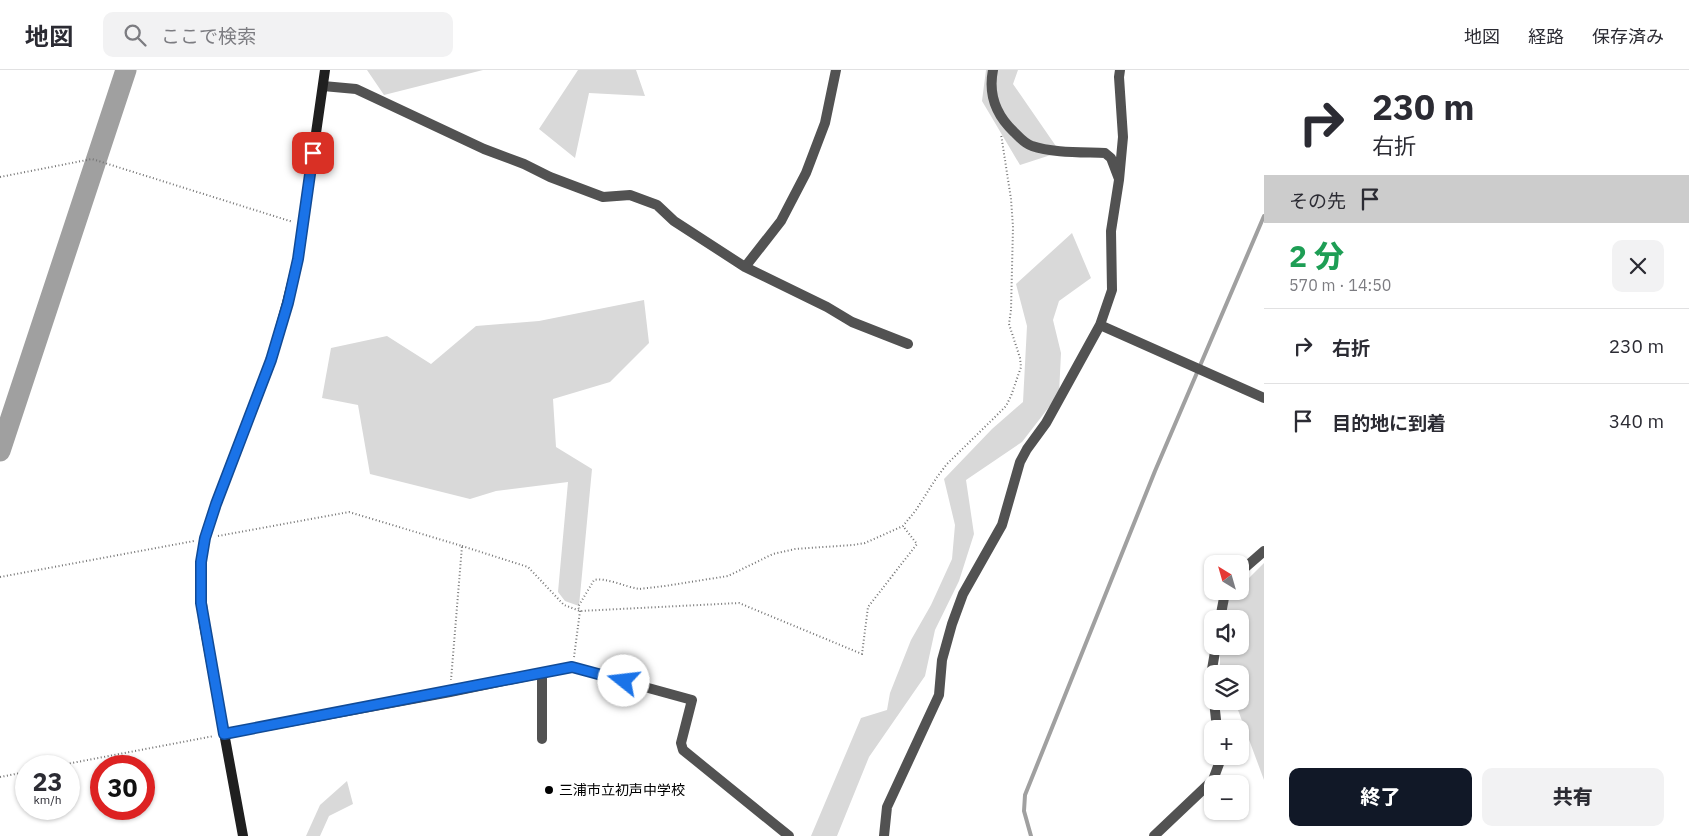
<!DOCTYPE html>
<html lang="ja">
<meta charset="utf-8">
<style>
body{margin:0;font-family:"IBM Plex Sans","Noto Sans JP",sans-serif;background:#f2f2f3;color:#2b2b33;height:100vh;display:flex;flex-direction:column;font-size:19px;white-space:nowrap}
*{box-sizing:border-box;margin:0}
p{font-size:16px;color:#7c7c81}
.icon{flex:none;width:28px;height:28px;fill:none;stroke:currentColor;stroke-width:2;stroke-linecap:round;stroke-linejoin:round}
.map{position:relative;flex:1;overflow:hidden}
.drawer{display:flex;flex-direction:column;background:#fff;width:425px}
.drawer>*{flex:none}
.banner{background:#fff;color:#2b2b33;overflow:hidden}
.needle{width:32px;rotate:323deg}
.tools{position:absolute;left:1204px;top:485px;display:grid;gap:10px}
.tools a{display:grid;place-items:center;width:45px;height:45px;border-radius:10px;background:#fff;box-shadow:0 1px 4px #0004;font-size:25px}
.speed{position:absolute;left:15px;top:685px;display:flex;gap:10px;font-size:25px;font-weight:700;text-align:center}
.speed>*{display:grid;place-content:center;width:65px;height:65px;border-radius:50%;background:#fff;box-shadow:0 1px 4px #0004;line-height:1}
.speed small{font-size:12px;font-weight:400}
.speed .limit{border:8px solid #d22;background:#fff;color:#111}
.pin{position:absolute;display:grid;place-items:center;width:42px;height:42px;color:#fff;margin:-21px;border-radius:10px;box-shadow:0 2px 8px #0006}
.me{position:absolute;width:55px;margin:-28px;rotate:286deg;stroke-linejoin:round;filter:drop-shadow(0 0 4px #0008)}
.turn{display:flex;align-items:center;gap:18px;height:105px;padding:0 25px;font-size:22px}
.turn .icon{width:65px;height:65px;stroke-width:2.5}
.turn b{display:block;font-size:35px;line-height:42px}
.then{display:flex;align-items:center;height:48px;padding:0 25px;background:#0003;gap:10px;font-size:19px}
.round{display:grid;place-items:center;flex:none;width:52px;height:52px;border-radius:10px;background:#f2f2f3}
.overview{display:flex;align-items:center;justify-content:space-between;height:85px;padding:0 25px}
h1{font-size:30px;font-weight:800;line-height:38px;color:#1e9e55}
.button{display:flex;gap:10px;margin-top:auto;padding:10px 25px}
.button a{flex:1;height:58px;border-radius:10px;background:#111827;color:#fff;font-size:20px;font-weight:800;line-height:58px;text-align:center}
.button a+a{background:#f2f2f3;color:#2b2b33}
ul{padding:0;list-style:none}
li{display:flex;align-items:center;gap:15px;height:75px;padding:0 25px;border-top:1px solid #e1e1e2}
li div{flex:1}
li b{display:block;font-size:19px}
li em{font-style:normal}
header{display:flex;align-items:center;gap:30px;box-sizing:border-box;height:70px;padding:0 25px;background:#fff;border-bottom:1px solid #e1e1e2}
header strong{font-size:24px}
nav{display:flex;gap:28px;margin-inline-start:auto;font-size:18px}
.search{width:350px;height:45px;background:#f2f2f3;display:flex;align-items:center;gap:12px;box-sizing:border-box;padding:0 18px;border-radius:10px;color:#7c7c81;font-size:19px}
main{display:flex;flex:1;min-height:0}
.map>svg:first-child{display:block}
</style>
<header>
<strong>地図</strong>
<div class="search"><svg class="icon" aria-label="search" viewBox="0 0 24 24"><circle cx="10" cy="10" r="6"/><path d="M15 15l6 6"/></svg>ここで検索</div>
<nav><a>地図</a><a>経路</a><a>保存済み</a></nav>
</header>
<main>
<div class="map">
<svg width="1264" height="766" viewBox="0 0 1264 766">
<rect width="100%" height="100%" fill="#fff"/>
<!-- green -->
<path fill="#d9d9d9" d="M367 0H483L384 25Z
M578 0H636L645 26 589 23 575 88 539 59Z
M986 0H1018L1013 14 1060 82 1020 95 982 31Z
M1072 163 1091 208 1059 231 1053 250 1061 283 1059 324 1022 372 966 410 974 464 959 511 935 560 925 606 869 687 837 766H811L861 648 887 640 890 623 911 570 931 535 952 489 955 455 944 409 992 359 1023 332 1027 256 1016 214Z
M644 230 649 273 610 312 553 329 556 377 592 399 579 536 565 531 558 522 568 412 496 421 470 429 370 404 358 335 322 328 331 278 387 266 431 294 476 256 539 251Z
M1264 493V710L1238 640 1220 637V631H1240V604H1220V576H1240V549H1225L1229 527 1235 521H1240V517Z
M347 711 353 734 329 746 320 766H306L320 735Z"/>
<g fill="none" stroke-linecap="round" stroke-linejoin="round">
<!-- stream -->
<path stroke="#a0a0a0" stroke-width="4" d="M1031 766 1024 741 1025 725 1155 401 1264 146"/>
<!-- river -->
<path stroke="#a0a0a0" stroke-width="21" d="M0 381 126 0"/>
<!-- path -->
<path stroke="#747474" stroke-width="2" stroke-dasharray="1 2.5" stroke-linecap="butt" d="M0 107 92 89 293 152
M218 466 349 442 462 476 451 610
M462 476 528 497 564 535 580 541 739 533 862 584 868 537 917 474 903 456
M0 507 194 471
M574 587 580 541 578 537 594 510C605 507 626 517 639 519L665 516 728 506 773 484 795 479 853 475 865 473 903 456 916 440 937 407 947 394 995 347 1006 336 1011 326 1021 297 1020 288 1009 254 1011 240 1013 157 1011 129 1001 64
M56 696 214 666
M0 707 26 702"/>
<!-- street -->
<path stroke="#525252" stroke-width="10" d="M993 0C988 25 996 45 1014 62 1020 68 1025 74 1032 76 1052 83 1084 82 1105 83L1111 88 1119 109
M323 16 356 19 484 79 524 94 550 107 603 127 630 125 657 135 674 151 745 197 827 237 852 252 908 274
M745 197 781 151 806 103 825 53 836 0
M1100 255 1264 328
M1240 502 1264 481
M1220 549 1224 528 1227 521
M542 603V669
M1212 617 1211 605 1216 576
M1214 631 1217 659
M224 664 450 622 572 597 692 630 681 673 683 680 789 766
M884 766 887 737 939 625 942 590 952 554 963 524 1002 455 1020 392 1027 379 1046 353 1100 255 1112 220 1111 161 1119 110 1123 67 1119 7 1120 0
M1154 766 1213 710 1220 691 1219 686"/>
<!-- secondary -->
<path stroke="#1f1f1f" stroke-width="10" d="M243 766 204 554 200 514 201 492 205 469 216 434 271 291 287 233 298 189 325 0"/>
</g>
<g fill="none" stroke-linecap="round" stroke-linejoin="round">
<defs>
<path id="route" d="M313 83 298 189 288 233 271 290 216 434 205 468 201 492V533L224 664 572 597 624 611"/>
</defs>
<!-- route casing -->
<use href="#route" stroke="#114b97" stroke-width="12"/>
<!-- route -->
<use href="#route" stroke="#1a73e8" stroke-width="9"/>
</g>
<!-- markers -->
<circle fill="#000" stroke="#fff" stroke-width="2" cx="549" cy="720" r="5"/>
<g text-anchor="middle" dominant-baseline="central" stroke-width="4" stroke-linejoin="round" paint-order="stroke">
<!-- poi labels -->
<g font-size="14" fill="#000" stroke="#fff" text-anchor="start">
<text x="559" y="720">三浦市立初声中学校</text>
</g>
</g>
</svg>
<div class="tools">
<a><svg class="needle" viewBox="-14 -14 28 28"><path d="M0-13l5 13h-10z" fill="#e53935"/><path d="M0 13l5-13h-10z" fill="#7c7c81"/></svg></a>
<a><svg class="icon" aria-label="sound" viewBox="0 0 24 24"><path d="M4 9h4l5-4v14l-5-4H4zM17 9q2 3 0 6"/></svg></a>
<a><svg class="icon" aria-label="layers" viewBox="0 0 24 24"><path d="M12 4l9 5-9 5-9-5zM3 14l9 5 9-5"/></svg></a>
<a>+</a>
<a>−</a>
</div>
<div class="speed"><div>23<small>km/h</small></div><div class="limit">30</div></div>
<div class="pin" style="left:313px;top:83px;background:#d93025"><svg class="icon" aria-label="arrive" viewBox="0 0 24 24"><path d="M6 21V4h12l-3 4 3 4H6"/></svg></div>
<svg class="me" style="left:624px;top:611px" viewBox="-20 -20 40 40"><circle r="19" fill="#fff"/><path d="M0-13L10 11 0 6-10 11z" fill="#1a73e8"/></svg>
</div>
<section class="drawer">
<div class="banner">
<div class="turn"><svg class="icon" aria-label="right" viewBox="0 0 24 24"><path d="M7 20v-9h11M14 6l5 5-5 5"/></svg><div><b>230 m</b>右折</div></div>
<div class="then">その先<svg class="icon" aria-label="arrive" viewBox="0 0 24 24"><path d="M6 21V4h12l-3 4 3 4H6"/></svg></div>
</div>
<div class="overview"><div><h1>2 分</h1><p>570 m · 14:50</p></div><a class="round"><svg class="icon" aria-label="close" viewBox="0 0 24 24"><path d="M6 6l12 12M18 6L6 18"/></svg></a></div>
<ul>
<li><svg class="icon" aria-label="right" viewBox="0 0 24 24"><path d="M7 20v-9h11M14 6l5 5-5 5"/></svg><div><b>右折</b></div><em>230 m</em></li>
<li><svg class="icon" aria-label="arrive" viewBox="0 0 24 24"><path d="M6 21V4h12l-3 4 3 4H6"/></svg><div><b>目的地に到着</b></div><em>340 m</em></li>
</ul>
<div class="button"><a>終了</a><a>共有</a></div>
</section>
</main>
